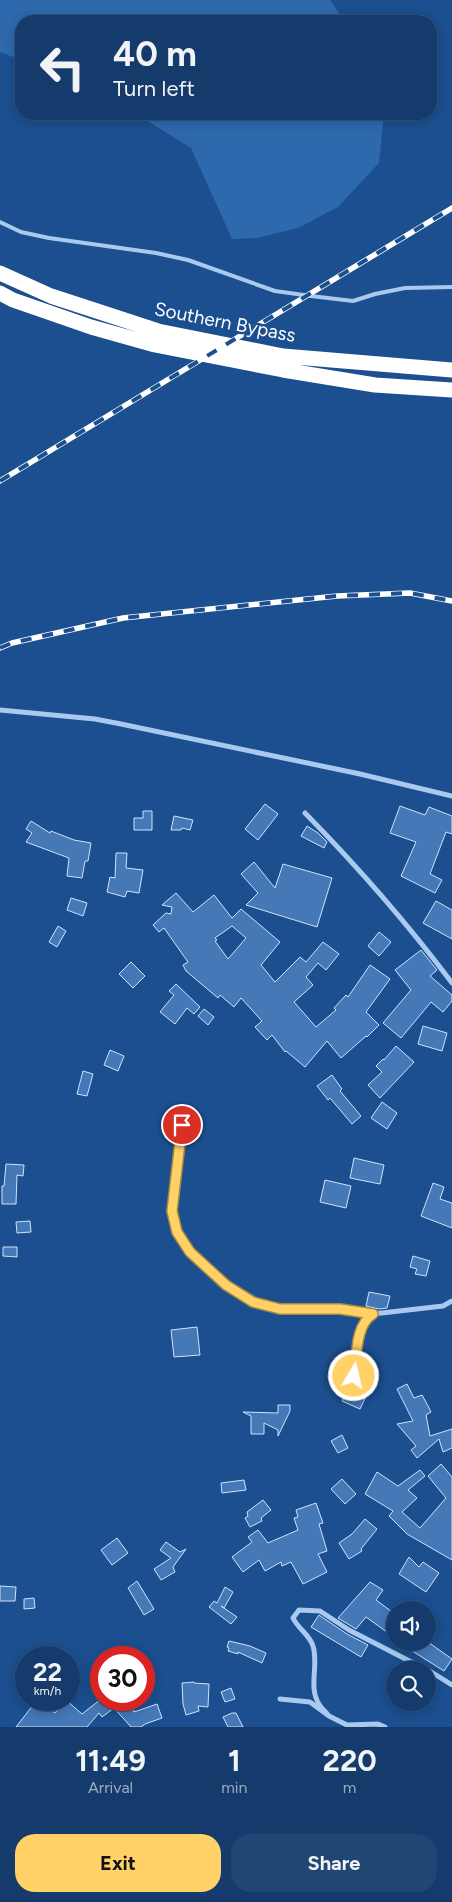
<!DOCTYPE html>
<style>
body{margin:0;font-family:Figtree,sans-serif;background:#214673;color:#f1f3f6;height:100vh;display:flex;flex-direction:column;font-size:19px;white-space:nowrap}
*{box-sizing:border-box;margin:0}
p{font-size:16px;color:#9dadc1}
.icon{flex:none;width:28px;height:28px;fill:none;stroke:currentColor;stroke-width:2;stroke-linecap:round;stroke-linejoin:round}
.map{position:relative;height:1727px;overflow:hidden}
.sheet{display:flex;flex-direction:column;background:#143b6b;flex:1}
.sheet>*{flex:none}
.banner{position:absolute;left:15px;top:15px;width:422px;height:105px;border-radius:20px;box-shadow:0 2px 12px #0003,0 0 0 1px #33557e;background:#143b6b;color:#f1f3f6;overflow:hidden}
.controls{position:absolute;left:386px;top:1601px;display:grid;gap:10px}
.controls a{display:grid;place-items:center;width:50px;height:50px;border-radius:50%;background:#143b6b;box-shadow:0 2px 12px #0003,0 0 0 1px #33557e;font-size:25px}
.speed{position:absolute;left:15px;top:1646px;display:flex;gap:10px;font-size:25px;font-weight:700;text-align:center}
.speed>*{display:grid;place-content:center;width:65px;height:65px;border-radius:50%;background:#143b6b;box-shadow:0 2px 12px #0003,0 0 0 1px #33557e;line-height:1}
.speed small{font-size:12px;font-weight:400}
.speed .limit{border:8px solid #d22;background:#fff;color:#111}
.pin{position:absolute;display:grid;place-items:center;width:42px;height:42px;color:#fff;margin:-21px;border:2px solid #fff;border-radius:50%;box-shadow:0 1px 5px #0007}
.me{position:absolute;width:55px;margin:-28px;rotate:9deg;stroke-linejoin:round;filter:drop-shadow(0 0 4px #0008)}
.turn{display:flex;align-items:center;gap:18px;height:105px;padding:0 15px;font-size:22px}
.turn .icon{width:65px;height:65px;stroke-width:2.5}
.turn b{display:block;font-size:35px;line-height:42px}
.eta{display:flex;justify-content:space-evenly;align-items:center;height:85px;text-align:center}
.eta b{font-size:30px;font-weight:700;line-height:35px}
.button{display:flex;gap:10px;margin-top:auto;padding:10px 15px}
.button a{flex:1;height:58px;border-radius:20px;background:#ffd166;color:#111;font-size:20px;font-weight:700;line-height:58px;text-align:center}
.button a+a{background:#214673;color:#f1f3f6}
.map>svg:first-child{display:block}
</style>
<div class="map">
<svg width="452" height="1727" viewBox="0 0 452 1727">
<rect width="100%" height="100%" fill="#1b4f8f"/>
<!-- green -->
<path fill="#2e69ad" d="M0 0H330L345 21H21V60L0 52Z
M136 114H384L379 163 338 207 298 228 257 238 232 239 191 148Z"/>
<!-- building -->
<path fill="#4478b7" stroke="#cfe3fa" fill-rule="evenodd" d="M265 804 278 814 258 840 245 829Z
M400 806 425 815 429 807 452 816V834L446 832 430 874 442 880 435 893 401 876 416 842 390 833Z
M143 811H152V830H134V818H143Z
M174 816 193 820 190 830 182 828 181 830H171Z
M31 821 50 833 51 831 74 840 91 843 88 861H85L82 878 67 876 69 858 26 842 32 833 26 829Z
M307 826 318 833 327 842 324 848 301 836Z
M116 853H127L126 868 143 870 139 893 127 891 125 897 107 892 110 877 115 878Z
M254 862 275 888 283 864 332 878 317 927 246 905 258 893 241 874Z
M176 893 193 912 214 895 232 918 241 909 280 942 261 965 275 982 300 957 306 962 323 942 339 954 326 970 318 963 306 977 313 985 294 1002 316 1027 336 1010 334 1008 346 995 348 997 370 965 390 979 366 1012 379 1025 367 1037 366 1036 341 1058 327 1041 305 1067 286 1051 285 1052 272 1035 267 1040 255 1027 262 1021 241 998 234 1007 220 995 218 998 186 971 183 965 188 962 164 928 159 932 153 925 166 913 171 914 172 907 162 905ZM232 926 246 938 228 959 215 941 217 940 215 938Z
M71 898 87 903 83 916 67 910Z
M436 901 452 910V939L423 923Z
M58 926 66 931 57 947 49 942Z
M379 932 391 942 379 956 368 946Z
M421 950 437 970 430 976 452 995V1001L443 1012 431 1002 401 1038 383 1023 411 990 395 970Z
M131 962 145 976 133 988 119 974Z
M176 984 200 1007 194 1014 187 1008 175 1024 160 1012 174 995 169 991Z
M204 1009 214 1017 208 1025 198 1016Z
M423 1026 447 1033 442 1051 418 1044Z
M396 1046 414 1062 380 1098 368 1085 382 1072 376 1066 383 1059 384 1060Z
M110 1050 124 1056 118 1071 104 1065Z
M83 1071 93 1074 87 1096 77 1094Z
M332 1075 342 1089 340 1091 361 1116 352 1124 330 1098 328 1100 317 1086Z
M382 1102 397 1113 387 1129 371 1118Z
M354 1158 384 1165 380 1184 350 1178Z
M6 1164 24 1165 23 1176 17 1175 16 1204H2V1186H4Z
M325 1180 351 1186 346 1208 320 1202Z
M433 1183 444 1187 440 1199 452 1203V1228L421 1216Z
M30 1221 31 1232 17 1233 16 1222Z
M3 1247H17V1257L3 1256Z
M413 1256 430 1261 426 1276 415 1274 417 1269 410 1267Z
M369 1292 390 1296 387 1308 379 1309 366 1306Z
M197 1327 200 1355 174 1357 171 1330Z
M350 1378 358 1382 360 1378 372 1384 360 1409 342 1401 345 1395 342 1393Z
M407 1384 414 1398 422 1395 427 1404 431 1412 426 1415 430 1436 452 1429V1448L443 1452 439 1439 417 1458 411 1450 416 1446 397 1424 413 1421 397 1389Z
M278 1405H290V1411L278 1436V1430L264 1423V1434H251V1416L243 1412 278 1413Z
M342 1435 348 1448 338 1453 331 1441Z
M441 1464 452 1477V1560L407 1534 389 1516 393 1511 365 1494 377 1472 398 1486 420 1470 425 1476 408 1490 417 1498 402 1512 420 1528 446 1498 428 1476Z
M342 1479 356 1494 345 1504 331 1489Z
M244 1480 246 1490 222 1493 221 1483Z
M263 1500 271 1510 261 1518 262 1521 250 1527 245 1518 248 1516 247 1512Z
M316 1503 323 1523 319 1524 327 1551 318 1554 327 1572 303 1584 291 1562 282 1566 281 1562 265 1571 259 1560 243 1572 232 1557 252 1542 248 1537 258 1530 268 1543 298 1530 294 1518 298 1517 296 1510Z
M365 1519 377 1529 361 1549 362 1551 349 1559 339 1543 352 1534Z
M117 1538 128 1553 112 1565 101 1550Z
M166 1542 180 1552 186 1549 173 1567 175 1572 161 1580 154 1569 171 1558 160 1550Z
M409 1557 419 1567 423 1562 439 1573 426 1592 399 1574Z
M137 1581 154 1609 144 1615 128 1588Z
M370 1582 383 1590 376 1600 395 1614V1638L366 1617 356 1629 338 1618Z
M0 1586 16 1587 15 1601H0Z
M225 1587 233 1592 224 1608 221 1606 237 1617 231 1624 209 1607 214 1601 217 1603Z
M34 1598 35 1608 24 1609V1599Z
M319 1615 347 1634 368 1645 361 1657 311 1627Z
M229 1641 250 1646 266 1653 262 1663 238 1652V1654L228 1651 229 1648 227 1647Z
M398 1642H428L452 1659 444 1671Z
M194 1682V1683L209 1684 208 1707 198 1706 199 1711 186 1715 183 1704 182 1683Z
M231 1688 235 1699 225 1702 221 1692Z
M101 1699 109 1700 106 1703 132 1700 134 1712 157 1704 162 1718 145 1724 141 1727H131L114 1708 102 1717 99 1713 87 1727H16L37 1700 55 1713 66 1700 82 1714Z
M232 1713H236L243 1727H228L223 1717Z"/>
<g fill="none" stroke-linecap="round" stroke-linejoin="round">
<!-- lane -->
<path stroke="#a9c9ee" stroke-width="4" d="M0 222 21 232 49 238 156 253 188 260 275 291 311 296 353 301 375 294 405 288 452 287"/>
<!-- street -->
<path stroke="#a9c9ee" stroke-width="5" d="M0 710 95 719 121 724 360 774 452 796
M305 813C358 867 407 923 452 983
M182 1125 172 1211 177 1232 190 1252 226 1285 253 1302 280 1309H340L373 1314
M354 1376C357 1356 355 1325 373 1314L443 1306 452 1301
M428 1670 452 1685
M280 1699 310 1702 329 1716 347 1725 378 1724 385 1727
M329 1716C326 1712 321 1708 319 1704 308 1687 319 1665 313 1646 309 1634 299 1630 293 1618L299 1610 320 1611 349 1630 427 1670"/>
<!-- highway -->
<path stroke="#fff" stroke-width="15" d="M0 273 51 296 158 331 283 356 452 370
M0 293 13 300 91 327 155 345 283 370 375 385 452 390"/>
<defs>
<path id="rail" d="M0 481 452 208
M0 648 12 643 123 618 337 596 410 593 452 601"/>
</defs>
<!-- rail casing -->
<use href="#rail" stroke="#fff" stroke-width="5.5"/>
<!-- rail -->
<use href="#rail" stroke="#1b4f8f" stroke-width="4" stroke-dasharray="11" stroke-linecap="butt"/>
</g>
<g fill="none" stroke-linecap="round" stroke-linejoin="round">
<defs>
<path id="route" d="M182 1125 172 1211 177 1232 190 1252 226 1285 253 1302 280 1309H340L373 1314C355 1325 357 1356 354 1376"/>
</defs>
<!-- route casing -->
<use href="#route" stroke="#a68842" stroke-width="12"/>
<!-- route -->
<use href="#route" stroke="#ffd166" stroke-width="9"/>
</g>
<g text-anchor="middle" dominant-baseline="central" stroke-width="5" stroke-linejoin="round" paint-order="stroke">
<!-- street labels -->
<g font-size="19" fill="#fff" stroke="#1b4f8f">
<text transform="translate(225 322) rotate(11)">Southern Bypass</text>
</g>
</g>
</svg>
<div class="controls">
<a><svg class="icon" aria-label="sound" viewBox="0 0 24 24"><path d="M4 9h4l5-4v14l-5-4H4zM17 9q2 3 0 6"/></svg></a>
<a><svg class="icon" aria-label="search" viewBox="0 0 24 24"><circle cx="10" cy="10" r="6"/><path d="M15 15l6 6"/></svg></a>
</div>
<div class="speed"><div>22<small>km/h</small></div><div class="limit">30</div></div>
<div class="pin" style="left:182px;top:1125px;background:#d93025"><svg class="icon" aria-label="arrive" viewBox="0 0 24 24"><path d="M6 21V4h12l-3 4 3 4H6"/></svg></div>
<svg class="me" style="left:354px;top:1376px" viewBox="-20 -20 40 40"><circle r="17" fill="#ffd166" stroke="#fff" stroke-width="3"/><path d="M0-11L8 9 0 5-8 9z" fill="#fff"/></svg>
<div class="banner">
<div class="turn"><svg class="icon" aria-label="left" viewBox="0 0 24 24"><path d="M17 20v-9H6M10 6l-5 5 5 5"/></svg><div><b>40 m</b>Turn left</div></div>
</div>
</div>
<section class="sheet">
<div class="eta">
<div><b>11:49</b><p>Arrival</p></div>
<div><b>1</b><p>min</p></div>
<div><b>220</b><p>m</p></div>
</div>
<div class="button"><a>Exit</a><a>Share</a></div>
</section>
